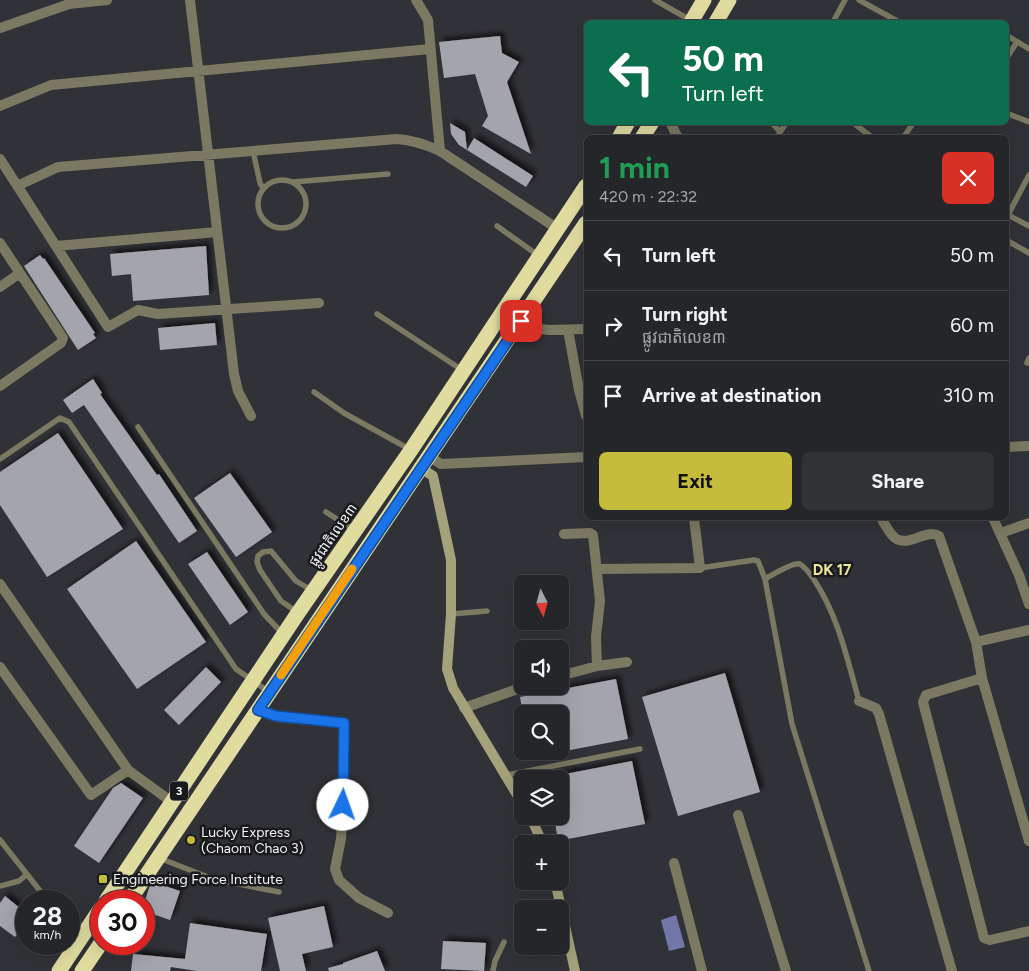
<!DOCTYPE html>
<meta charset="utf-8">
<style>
body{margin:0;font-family:Figtree,"Noto Sans Khmer",sans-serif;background:#313235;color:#f1f3f6;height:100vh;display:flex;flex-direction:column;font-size:19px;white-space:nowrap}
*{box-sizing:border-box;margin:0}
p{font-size:16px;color:#a3a5a8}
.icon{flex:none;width:28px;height:28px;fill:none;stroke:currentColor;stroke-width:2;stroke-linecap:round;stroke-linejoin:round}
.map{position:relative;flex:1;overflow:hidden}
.panel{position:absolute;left:584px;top:135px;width:425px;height:385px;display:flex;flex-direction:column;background:#252629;border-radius:8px;box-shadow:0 5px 20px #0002,0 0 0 1px #424346}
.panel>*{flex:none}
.banner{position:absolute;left:584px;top:20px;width:425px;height:105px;border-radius:8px;box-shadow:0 5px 20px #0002,0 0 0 1px #424346;background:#0b6e4f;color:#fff;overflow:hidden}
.needle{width:32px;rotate:174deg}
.controls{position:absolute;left:514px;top:575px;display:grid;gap:10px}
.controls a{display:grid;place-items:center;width:55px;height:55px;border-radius:8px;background:#252629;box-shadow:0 5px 20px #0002,0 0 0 1px #424346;font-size:25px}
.speed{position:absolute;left:15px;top:890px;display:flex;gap:10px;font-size:25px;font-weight:700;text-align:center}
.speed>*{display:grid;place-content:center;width:65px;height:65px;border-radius:50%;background:#252629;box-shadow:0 5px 20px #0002,0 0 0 1px #424346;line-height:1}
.speed small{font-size:12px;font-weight:400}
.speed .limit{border:8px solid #d22;background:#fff;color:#111}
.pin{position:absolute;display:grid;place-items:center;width:42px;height:42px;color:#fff;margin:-21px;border-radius:10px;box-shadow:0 2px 8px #0006}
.me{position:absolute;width:55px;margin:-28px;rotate:3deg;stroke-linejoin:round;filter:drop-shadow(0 0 4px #0008)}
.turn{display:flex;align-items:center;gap:18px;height:105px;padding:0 15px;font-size:22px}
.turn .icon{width:65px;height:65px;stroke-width:2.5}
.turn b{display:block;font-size:35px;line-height:42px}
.round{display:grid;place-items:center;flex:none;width:52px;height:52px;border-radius:8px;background:#313235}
.headline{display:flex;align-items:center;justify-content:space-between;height:85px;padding:0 15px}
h1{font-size:30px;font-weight:700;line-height:38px;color:#1e9e55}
.button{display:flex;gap:10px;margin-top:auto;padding:10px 15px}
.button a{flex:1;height:58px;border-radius:8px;background:#c6bc3c;color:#111;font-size:20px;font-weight:700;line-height:58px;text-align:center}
.button a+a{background:#313235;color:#f1f3f6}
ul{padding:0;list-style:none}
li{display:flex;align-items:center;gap:15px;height:70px;padding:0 15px;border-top:1px solid #424346}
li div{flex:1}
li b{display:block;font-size:19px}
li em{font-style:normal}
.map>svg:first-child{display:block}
</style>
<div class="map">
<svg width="1029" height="971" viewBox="0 0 1029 971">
<defs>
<filter id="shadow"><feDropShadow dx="4" dy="-4" stdDeviation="2.5" flood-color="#0009"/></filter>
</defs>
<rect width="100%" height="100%" fill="#313237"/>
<!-- water -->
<path fill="#7276a9" d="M676 915 685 947 669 951 661 920Z"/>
<!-- building -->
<path fill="#a4a5ac" filter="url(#shadow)" d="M500 36 502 53 519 62 507 82 531 154 482 126 488 116 475 74 444 78 439 42Z
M450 123 465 132 467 150 459 145 451 134Z
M474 138 533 176 526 187 467 150Z
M206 246 209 295 133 301 131 274 112 276 110 254Z
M40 255 43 259 44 258 95 333 93 334 96 338 78 350 24 266Z
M215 323 217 345 160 350 158 328Z
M93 379 102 393 100 394 157 475 159 474 197 531 179 543 84 405 72 413 63 400Z
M58 433 123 529 47 577 0 505V472Z
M230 473 272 532 236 557 194 498Z
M136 541 206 642 137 689 67 589Z
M207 552 248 612 230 625 188 564Z
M206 667 221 682 179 725 164 710Z
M725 673 760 792 678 816 642 697Z
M616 679 628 739 560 752V714H523L520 697Z
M632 761 645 824 558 841 554 816H560V775Z
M121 783 143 798 99 863 74 846 113 788Z
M153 882 180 891 170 920 144 911V904L149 888Z
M5 896 26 913V923L15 937 0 926V903Z
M324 906 333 947 302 954 306 971H280L268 918Z
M190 923 267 934 261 971H197L171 967 170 971H131L133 954 185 959Z
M443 941 486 943 484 971 441 969Z
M377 951 385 971H329L328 968 343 964V963Z"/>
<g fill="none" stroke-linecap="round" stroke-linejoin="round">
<!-- lane -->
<path stroke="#7b7961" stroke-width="5.5" d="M655 0 692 21
M859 0 899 22
M833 22 845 0
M1006 35 1029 49
M1006 59 1017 42
M1006 113 1029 122
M771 122 780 132
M852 122 873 138
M776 138 787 122
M903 138 914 122
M253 151 260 183 263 188
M258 204a24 24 0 1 1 48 0a24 24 0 1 1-48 0Z
M293 182 388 174
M1006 214 1029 226
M1008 215 1029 175
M497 226 539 256
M1006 240 1029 253
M377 314 462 370
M1027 363 1029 358
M314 392 344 413 411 450
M138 427 264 614 283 634
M0 459 60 418 69 422 236 669 269 692
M326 512 354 530
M700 568 754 560 758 561 765 579 792 724 869 971
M765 579C772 575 793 562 800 564 805 567 810 574 813 578 838 615 847 658 859 701
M297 612 281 601 260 570 257 562 258 556 263 552 271 551 296 581 313 591
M451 614 487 611
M507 775 640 749
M0 840 48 901
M159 858 213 879 279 892
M0 886 19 881 26 875
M69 925 81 934
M493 971 495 961 504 942"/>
<!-- street -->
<path stroke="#7b7961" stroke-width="10" d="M190 0 234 374 238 391 251 416
M416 0 428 20 440 151
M0 28 69 4 107 0
M0 106 51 85 430 49
M670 122 678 138
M0 159 108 327 138 310 158 314 319 303
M17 186 58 167 397 139C413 140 425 144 440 151L558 229
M0 243 63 338 61 343 0 386
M56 246 217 232
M0 287 20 273
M521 321 532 328 549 330 586 329
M568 330 579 390 586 416
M1006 447 1029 446
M430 457 441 464 586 457
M881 518C885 524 889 533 895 538 909 548 926 528 939 536L976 642 1029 630
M993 518 1019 575 1029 604
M1001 533 1029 523
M564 534 590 533 593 535 600 601 596 637 597 666
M598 569 700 568 694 518
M0 584 128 770 172 802
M976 642 982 678 1029 841
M0 667 91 795 128 770
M560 676 597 666 627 662
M982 678 926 695 923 702 984 938 990 940 1029 931
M859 701 876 708 879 714 952 971
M464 708 526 686
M258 709 276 717 344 723V788L341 839 335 869 339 880 359 898 388 913
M738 815 786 971
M674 863 702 971"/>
<!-- secondary -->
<path stroke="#a4a17b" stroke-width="10" d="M421 468 433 476 451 560V614L447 669 453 688 522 803
M530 816 543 844
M555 881 575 971"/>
<!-- highway -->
<path stroke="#e0dca0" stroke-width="15" d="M691 22 704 0
M716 22 729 0
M619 138 628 122
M642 138 652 122
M106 901 298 613 411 450 586 186
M129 901 586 223
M59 971 101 908
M82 971 101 943"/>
</g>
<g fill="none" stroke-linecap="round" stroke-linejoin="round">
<defs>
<path id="route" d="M343 805 344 723 276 716 258 710 521 321"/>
</defs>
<!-- route casing -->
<use href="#route" stroke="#114b97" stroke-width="12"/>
<!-- route -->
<use href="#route" stroke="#1a73e8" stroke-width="9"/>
<!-- slow -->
<path stroke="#f59e0b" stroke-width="9" d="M281 675 352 569"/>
</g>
<!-- markers -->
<g fill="#c6bc3c" stroke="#191a1c" stroke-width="2">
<circle cx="191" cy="840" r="5"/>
<rect x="98" y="874" width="10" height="10" rx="2.5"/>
</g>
<g text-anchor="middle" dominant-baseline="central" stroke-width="5" stroke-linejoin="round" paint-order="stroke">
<!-- shield labels -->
<rect fill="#191a1c" stroke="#b1b2b5" stroke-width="1" x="170" y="781.5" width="18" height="19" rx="4"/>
<g font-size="12" font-weight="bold" fill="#f2f3f7">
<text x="179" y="791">3</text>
</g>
<!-- street labels -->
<g font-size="14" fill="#f2f3f7" stroke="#191a1c">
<text transform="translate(333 535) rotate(-55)">ផ្លូវជាតិលេខ៣</text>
</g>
<!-- poi labels -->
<g font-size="14" fill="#f2f3f7" stroke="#191a1c" text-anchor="start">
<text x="201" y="832">Lucky Express<tspan x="201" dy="16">(Chaom Chao 3)</tspan></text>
<text x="113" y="879">Engineering Force Institute</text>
</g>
<!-- neighbourhood labels -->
<g font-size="15" font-weight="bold" fill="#eee899" stroke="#191a1c">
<text x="832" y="570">DK 17</text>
</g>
</g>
</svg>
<div class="controls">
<a><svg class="needle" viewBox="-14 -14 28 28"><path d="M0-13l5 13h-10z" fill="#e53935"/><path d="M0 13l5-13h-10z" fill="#a3a5a8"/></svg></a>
<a><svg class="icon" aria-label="sound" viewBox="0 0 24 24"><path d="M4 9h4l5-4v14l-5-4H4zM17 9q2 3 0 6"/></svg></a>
<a><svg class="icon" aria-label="search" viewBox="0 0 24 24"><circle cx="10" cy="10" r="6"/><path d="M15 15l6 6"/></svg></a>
<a><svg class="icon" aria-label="layers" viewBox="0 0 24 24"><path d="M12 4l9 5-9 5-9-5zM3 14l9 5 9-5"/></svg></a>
<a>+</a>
<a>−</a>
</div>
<div class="speed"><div>28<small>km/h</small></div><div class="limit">30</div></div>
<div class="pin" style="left:521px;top:321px;background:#d93025"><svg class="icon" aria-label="arrive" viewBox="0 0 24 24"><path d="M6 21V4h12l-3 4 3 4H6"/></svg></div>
<svg class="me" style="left:343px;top:805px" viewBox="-20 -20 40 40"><circle r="19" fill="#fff"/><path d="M0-13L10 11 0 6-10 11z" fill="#1a73e8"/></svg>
<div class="banner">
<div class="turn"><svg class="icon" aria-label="left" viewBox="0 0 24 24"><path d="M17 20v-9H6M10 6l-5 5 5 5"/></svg><div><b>50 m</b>Turn left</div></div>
</div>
<section class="panel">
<div class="headline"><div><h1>1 min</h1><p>420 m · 22:32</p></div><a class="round" style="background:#d93025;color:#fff"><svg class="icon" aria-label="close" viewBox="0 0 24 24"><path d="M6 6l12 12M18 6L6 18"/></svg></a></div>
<ul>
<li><svg class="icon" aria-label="left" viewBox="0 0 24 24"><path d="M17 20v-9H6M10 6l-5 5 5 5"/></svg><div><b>Turn left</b></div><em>50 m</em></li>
<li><svg class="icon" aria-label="right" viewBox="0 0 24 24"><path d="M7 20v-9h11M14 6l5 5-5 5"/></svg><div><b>Turn right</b><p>ផ្លូវជាតិលេខ៣</p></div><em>60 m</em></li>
<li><svg class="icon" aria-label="arrive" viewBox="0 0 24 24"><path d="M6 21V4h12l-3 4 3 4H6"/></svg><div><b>Arrive at destination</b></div><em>310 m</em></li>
</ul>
<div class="button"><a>Exit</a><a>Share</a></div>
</section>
</div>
